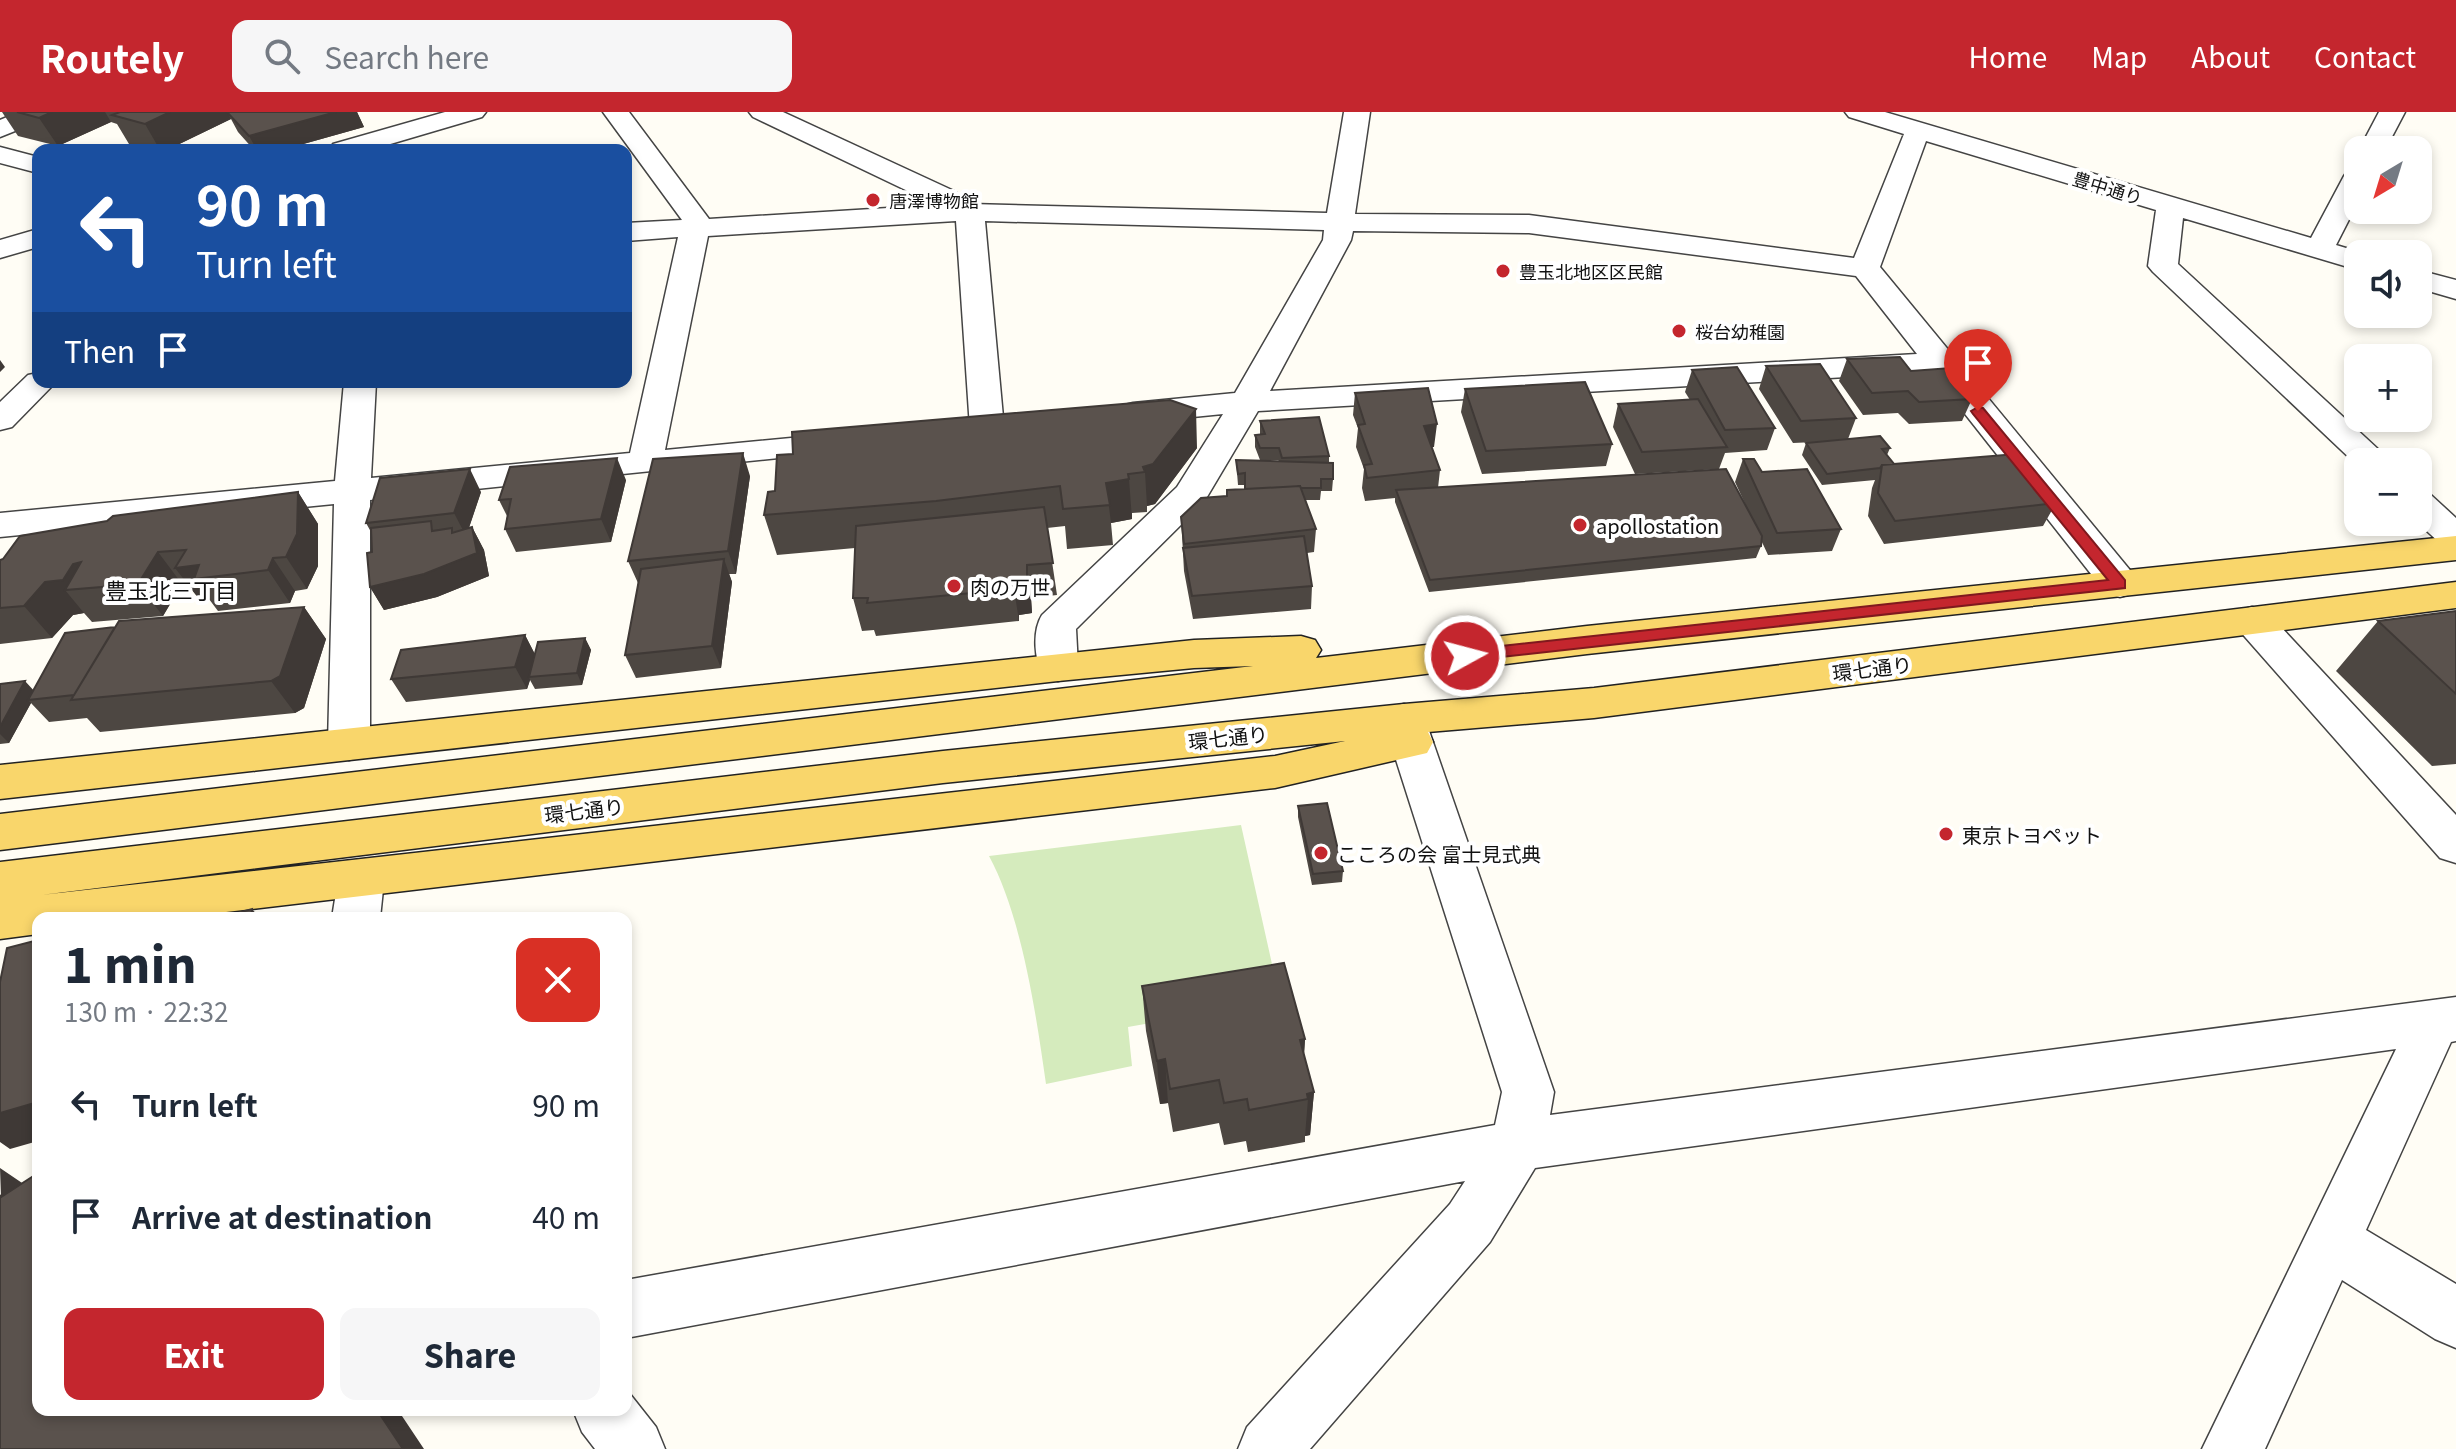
<!DOCTYPE html>
<meta charset="utf-8">
<style>
body{margin:0;font-family:Georgia,"Noto Sans JP",serif;background:#f6f6f7;color:#1f2937;height:100vh;display:flex;flex-direction:column;font-size:30px;white-space:nowrap}
*{box-sizing:border-box;margin:0}
p{font-size:26px;color:#747a83}
.icon{flex:none;width:44px;height:44px;fill:none;stroke:currentColor;stroke-width:2;stroke-linecap:round;stroke-linejoin:round}
.map{position:relative;flex:1;overflow:hidden}
.panel{position:absolute;left:32px;top:800px;width:600px;height:504px;display:flex;flex-direction:column;background:#fff;border-radius:16px;box-shadow:0 4px 12px #0003}
.panel>*{flex:none}
.banner{position:absolute;left:32px;top:32px;width:600px;height:244px;border-radius:16px;box-shadow:0 4px 12px #0003;background:#1a4fa0;color:#fff;overflow:hidden}
.needle{width:52px;rotate:218deg}
.buttons{position:absolute;left:2344px;top:24px;display:grid;gap:16px}
.buttons a{display:grid;place-items:center;width:88px;height:88px;border-radius:16px;background:#fff;box-shadow:0 4px 12px #0003;font-size:40px}
.pin{position:absolute;display:grid;place-items:center;width:68px;height:68px;color:#fff;margin:-82px -34px;border-radius:50% 50% 50% 0;rotate:-45deg;box-shadow:0 0 8px #0007}
.pin .icon{rotate:45deg}
.me{position:absolute;width:88px;margin:-44px;rotate:83deg;stroke-linejoin:round;filter:drop-shadow(0 0 6px #0008)}
.turn{display:flex;align-items:center;gap:28px;height:168px;padding:0 32px;font-size:36px}
.turn .icon{width:104px;height:104px;stroke-width:2.5}
.turn b{display:block;font-size:56px;line-height:68px}
.then{display:flex;align-items:center;height:76px;padding:0 32px;background:#0003;gap:16px;font-size:30px}
.round{display:grid;place-items:center;flex:none;width:84px;height:84px;border-radius:16px;background:#f6f6f7}
.overview{display:flex;align-items:center;justify-content:space-between;height:136px;padding:0 32px}
h1{font-size:48px;font-weight:800;line-height:60px}
.cta{display:flex;gap:16px;margin-top:auto;padding:16px 32px}
.cta a{flex:1;height:92px;border-radius:16px;background:#c4262e;color:#fff;font-size:32px;font-weight:800;line-height:92px;text-align:center}
.cta a+a{background:#f6f6f7;color:#1f2937}
ul{padding:0;list-style:none}
li{display:flex;align-items:center;gap:24px;height:112px;padding:0 32px}
li div{flex:1}
li b{display:block;font-size:30px}
li em{font-style:normal}
header{display:flex;align-items:center;gap:48px;box-sizing:border-box;height:112px;padding:0 40px;background:#c4262e;color:#fff}
header strong{font-size:38px}
nav{display:flex;gap:44px;margin-inline-start:auto;font-size:28px}
.search{width:560px;height:72px;background:#f6f6f7;display:flex;align-items:center;gap:20px;box-sizing:border-box;padding:0 28px;border-radius:16px;color:#747a83;font-size:30px}
.map>svg:first-child{display:block}
</style>
<header>
<strong>Routely</strong>
<div class="search"><svg class="icon" aria-label="search" viewBox="0 0 24 24"><circle cx="10" cy="10" r="6"/><path d="M15 15l6 6"/></svg>Search here</div>
<nav><a>Home</a><a>Map</a><a>About</a><a>Contact</a></nav>
</header>
<div class="map">
<svg width="2456" height="1337" viewBox="0 0 2456 1337">
<rect width="100%" height="100%" fill="#fffdf5"/>
<!-- green -->
<path fill="#d5ebbd" d="M1241 713 1280 888 1128 915 1132 954 1046 972C1036 902 1022 805 989 744Z"/>
<g fill="none" stroke-linecap="round" stroke-linejoin="round">
<defs>
<path id="minor" d="M19 0H54L50 5 0 25V8Z
M445 0H486L482 5 370 38H329L333 32Z
M603 0H629L709 107 937 93 753 5 749 0H783L954 79 971 92 1327 101 1344 0H1370L1355 102 1529 103 1854 146 1904 22 1849 5 1845 0H1885L2311 126 2344 64 2348 58 2358 56V90L2336 133 2366 142H2358V158L2183 106 2178 152 2392 350H2358V354L2153 160 2148 154 2156 98 1926 29 1880 155 2134 463 2139 472 2134 481 2120 485 2106 481 1932 260 1258 299 1204 390 1076 517 1078 555 1072 565 1058 569 1044 565C1034 549 1032 519 1042 503L1177 375 1223 302 1133 311 1121 308 1116 301 1121 294 1133 291 1235 281 1323 128 1324 118 985 109 1004 316 999 323 987 326 975 323 970 316 956 109 708 124 665 338 854 320 866 323 871 330 866 337 370 388V632L364 643 349 648 334 643 328 632 334 392 0 425V401L335 369 344 270H376L371 366 630 341 678 125 626 129V111L682 108ZM1353 119 1529 121 1856 164 1917 242 1270 279 1351 128Z
M2379 0H2405L2385 38H2359Z
M0 35 38 45V61L0 51Z
M38 117V135L0 146V128Z
M2418 158 2456 168V187L2418 176Z
M38 261V270H56L12 315 0 318V290L28 263Z
M2418 380 2431 383 2456 406V438L2443 434 2417 410Z
M2252 495 2266 499 2456 703V751L2440 746 2238 517 2232 508 2238 499Z
M1404 592 1419 596 1425 607 1554 980 1550 1003 2456 885V929L2451 930 2366 1118 2456 1172V1236L2435 1227 2342 1168 2265 1337H2202L2396 937 1535 1056 1490 1130 1310 1337H1238L1247 1315 1450 1092 1465 1069 626 1226V1168L1495 1013 1502 980 1383 607 1389 596Z
M361 749 378 755 384 768 380 806H332L338 768 344 755Z
M626 1277 656 1315 665 1337H595L582 1320 573 1298H626Z"/>
<path id="major" d="M2456 424V448L1587 542 0 738V702L1253 554 1194 556 1058 569 0 687V653L1194 528 1301 524 1315 528 1321 538 1316 546 1587 514Z
M2456 470V496L1594 606 1428 620 1433 630 1427 641 1275 676 175 806H38V822L0 827V750L943 639 1404 592 1594 576ZM1345 629 1275 644 41 783 943 671Z"/>
</defs>
<!-- minor casing -->
<use href="#minor" stroke="#444" stroke-width="3"/>
<!-- major casing -->
<use href="#major" stroke="#222" stroke-width="3"/>
<!-- minor -->
<use href="#minor" fill="#fff" fill-rule="evenodd"/>
<!-- major -->
<use href="#major" fill="#f9d66b" fill-rule="evenodd"/>
</g>
<!-- wall -->
<path fill="#4d4742" d="M2 0H357L364 15 282 38H254L238 20 231 7 167 38H151L129 32 117 12 111 10 58 34 18 24Z
M1847 247 1911 259 1972 287 1962 309 1909 312 1898 301 1863 303 1839 269Z
M1766 254 1856 306 1848 327 1890 336 1887 343 1894 352 2056 391 2043 414 1884 432 1868 404 1872 376 1875 368 1822 373 1802 343 1806 331 1815 330 1793 331 1759 277Z
M1692 258 1775 316 1767 338 1725 341 1719 357 1635 362 1613 315 1618 292 1690 288 1685 280Z
M1465 277 1612 332 1606 354 1482 362 1461 300Z
M1355 281 1434 335H1432L1440 358 1438 376 1748 398 1735 370 1743 347 1841 417 1832 439 1768 443 1761 428V434L1756 446 1429 480 1395 390V386L1365 389 1362 376 1364 357 1356 335 1358 316 1353 303Z
M1260 309 1329 344V351L1333 367 1332 379H1321L1320 388H1305L1316 417 1314 440 1307 441 1312 474 1311 497 1193 507 1184 459 1181 405 1245 377V373H1238L1236 348 1279 349 1278 348H1260L1255 335V323L1260 322Z
M1197 336 1155 392 1147 394V400L1132 401V407L1111 411 1113 433 1067 437 1065 414 1047 416 1057 483 1031 486 1032 501 1019 503V509L876 524 874 518 862 519 853 486 855 436 777 443 764 403 793 342Z
M750 364 736 462H729L732 470 721 556 636 566 625 543 638 471 628 449Z
M626 368 611 430 516 440 505 417 507 404 499 388Z
M298 380 318 412V454L307 477 295 479 290 491 218 499 209 487 200 488 187 472H182L163 504 92 510 84 501 73 503 52 526 0 532V448Z
M481 380 469 416 472 415 484 438 489 464 437 485 384 498 370 475 372 440 371 420 366 411Z
M304 495 326 527 304 596 295 601 100 620 87 606 49 610 31 591 9 631 0 632V572L33 578Z
M2456 499V652L2432 654 2336 559 2378 509Z
M525 523 535 543 585 526 591 538 582 573 535 577 530 568 527 577 406 590 391 567Z
M1298 694 1343 759 1342 770 1312 773 1298 705Z
M1142 874 1305 927 1304 943 1314 980 1310 1023 1305 1024V1030L1248 1040 1246 1029 1224 1033 1219 1011 1173 1020 1168 991 1160 992 1146 919Z"/>
<!-- shaded-wall -->
<path fill="#3f3936" d="M52 0H105L111 10 58 34 39 6Z
M170 0H227L231 7 167 38H160L145 12Z
M336 0H357L364 15 282 38H257L249 24Z
M0 248 5 255 0 260Z
M1196 297 1197 336 1155 392 1147 394 1145 360 1143 355Z
M1437 312 1434 335 1421 336 1424 314Z
M743 341 750 364 736 462 728 439Z
M617 346 626 368 611 430 601 407Z
M470 357 481 380 466 424 454 401Z
M1129 367 1132 407 1111 411 1106 371Z
M298 380 318 412V454L307 477 286 445Z
M472 415 484 438 489 464 437 485 384 498 370 475Z
M158 440 182 472 163 504 138 472Z
M273 446 295 479 290 491 268 458Z
M724 447 732 470 721 556 712 534Z
M81 450 65 478 84 501 73 503 52 526 24 494 45 470 73 452Z
M199 453 194 467 209 487 200 488 175 456Z
M1027 453 1031 486 1032 501 1019 503V509L1014 477V471Z
M304 495 326 527 304 596 295 601 271 569Z
M525 523 537 546 529 565 530 568 527 577 515 555Z
M585 526 591 538 582 573 577 561Z
M25 569 36 581 28 588 31 591 9 631 0 622V615Z
M252 797 260 806H251Z
M1305 927 1302 971 1300 928Z
M1165 947 1168 991 1160 992 1157 949Z
M1314 980 1310 1023 1305 1024 1308 987 1307 982Z
M38 990V1029L10 1037 0 1030V1001Z
M0 1056 28 1075 1 1085Z
M377 1298H398L424 1337H403Z"/>
<!-- building -->
<path fill="#5a524d" stroke="#3f3936" stroke-width="2" d="M17 0H52L39 6Z
M120 0H170L145 12 112 3Z
M227 0H336L249 24Z
M1900 245 1911 259 1951 256 1972 287 1919 290 1908 279 1872 281 1847 247Z
M1820 252 1856 306 1801 309 1766 254Z
M1737 255 1775 316 1725 318 1692 258Z
M1585 270 1612 332 1486 339 1465 277Z
M1428 276 1437 312 1424 314 1440 358 1367 366 1364 353 1372 352 1358 313 1365 312 1355 281Z
M1698 287 1727 335 1642 340 1618 292Z
M1170 288 1196 297 1153 352 1143 355 1145 360 1128 362 1129 367 1106 371 1110 393 1063 397 1060 374 936 389 764 403 768 380 775 379 777 343 793 342 792 320Z
M1319 305 1329 344 1282 346 1279 336H1260L1255 323 1265 322 1260 309Z
M1880 324 1890 336 1882 337 1894 352 1882 353 1880 356 1827 362 1806 331Z
M743 341 728 439 628 449 653 347Z
M2017 342 2056 391 1895 409 1878 381 1882 353Z
M617 346 601 407 505 417 511 387 499 388 510 355Z
M1743 347H1754L1762 360 1807 357 1841 417 1777 421Z
M1236 348 1333 351V367H1321V376H1301L1300 374 1245 377V361L1238 362Z
M470 357 454 401 366 411 380 366Z
M1726 357 1762 424 1761 434 1430 468 1396 378Z
M1300 374 1316 417 1184 432 1181 405 1201 386 1227 384V378Z
M298 380 297 422 286 445 273 446 268 458 194 467 199 453 175 456 186 438 158 440 138 472 65 478 81 450 73 452 63 468 45 470 24 494 0 496V448L3 447 20 424 107 409 113 404Z
M1044 395 1053 451 1027 453V469L1014 471V477L867 491 868 486H853L856 414Z
M431 409 432 419 452 416V421L472 415 477 441 424 462 370 475 367 441 372 440 371 416Z
M1304 424 1312 474 1192 484 1183 436Z
M724 447 712 534 625 543 641 457Z
M304 495 280 564 271 569 71 588 119 509Z
M2456 499V582L2378 509Z
M115 515 74 583 28 588 65 521Z
M525 523 515 555 391 567 401 538Z
M585 526 577 561 529 565 538 530Z
M25 569 0 615V572Z
M1327 691 1343 759 1313 762 1298 694Z
M252 797 251 806H219Z
M38 828V990L0 1001V870L7 836Z
M1284 851 1305 927 1300 928 1314 980 1307 982 1308 987 1249 998 1247 987 1224 991 1219 968 1170 977 1165 947 1157 949 1142 874Z
M38 1061V1298H377L403 1337H0V1083L1 1085Z"/>
<!-- route -->
<path fill="#c4262e" stroke="#7f191e" stroke-width="2" d="M1978 295 1983 296 2125 468V476L1465 549 1456 544 1465 538 2108 468 1973 302 1971 299Z"/>
<!-- markers -->
<g fill="#c4262e" stroke="#fff" stroke-width="3">
<circle cx="873" cy="88" r="8"/>
<circle cx="1503" cy="159" r="8"/>
<circle cx="1679" cy="219" r="8"/>
<circle cx="1580" cy="413" r="8"/>
<circle cx="954" cy="474" r="8"/>
<circle cx="1946" cy="722" r="8"/>
<circle cx="1321" cy="741" r="8"/>
</g>
<g text-anchor="middle" dominant-baseline="central" stroke-width="8" stroke-linejoin="round" paint-order="stroke">
<!-- far-street labels -->
<g font-size="18" fill="#111" stroke="#fff">
<text transform="translate(2108 75) rotate(17)">豊中通り</text>
</g>
<!-- far-poi labels -->
<g font-size="18" fill="#111" stroke="#fff" text-anchor="start">
<text x="889" y="88">唐澤博物館</text>
<text x="1519" y="159">豊玉北地区区民館</text>
<text x="1695" y="219">桜台幼稚園</text>
</g>
<!-- poi labels -->
<g font-size="20" fill="#111" stroke="#fff" text-anchor="start">
<text x="1596" y="413">apollostation</text>
<text x="970" y="474">肉の万世</text>
<text x="1962" y="722">東京トヨペット</text>
<text x="1337" y="741">こころの会 富士見式典</text>
</g>
<!-- street labels -->
<g font-size="20" fill="#111" stroke="#fff">
<text transform="translate(1872 556) rotate(-7)">環七通り</text>
<text transform="translate(1228 625) rotate(-6)">環七通り</text>
<text transform="translate(584 698) rotate(-7)">環七通り</text>
</g>
<!-- neighbourhood labels -->
<g font-size="22" fill="#111" stroke="#fff">
<text x="171" y="477">豊玉北三丁目</text>
</g>
</g>
</svg>
<div class="buttons">
<a><svg class="needle" viewBox="-14 -14 28 28"><path d="M0-13l5 13h-10z" fill="#e53935"/><path d="M0 13l5-13h-10z" fill="#747a83"/></svg></a>
<a><svg class="icon" aria-label="sound" viewBox="0 0 24 24"><path d="M4 9h4l5-4v14l-5-4H4zM17 9q2 3 0 6"/></svg></a>
<a>+</a>
<a>−</a>
</div>
<div class="pin" style="left:1978px;top:299px;background:#d93025"><svg class="icon" aria-label="arrive" viewBox="0 0 24 24"><path d="M6 21V4h12l-3 4 3 4H6"/></svg></div>
<svg class="me" style="left:1465px;top:544px" viewBox="-20 -20 40 40"><circle r="17" fill="#c4262e" stroke="#fff" stroke-width="3"/><path d="M0-11L8 9 0 5-8 9z" fill="#fff"/></svg>
<div class="banner">
<div class="turn"><svg class="icon" aria-label="left" viewBox="0 0 24 24"><path d="M17 20v-9H6M10 6l-5 5 5 5"/></svg><div><b>90 m</b>Turn left</div></div>
<div class="then">Then<svg class="icon" aria-label="arrive" viewBox="0 0 24 24"><path d="M6 21V4h12l-3 4 3 4H6"/></svg></div>
</div>
<section class="panel">
<div class="overview"><div><h1>1 min</h1><p>130 m · 22:32</p></div><a class="round" style="background:#d93025;color:#fff"><svg class="icon" aria-label="close" viewBox="0 0 24 24"><path d="M6 6l12 12M18 6L6 18"/></svg></a></div>
<ul>
<li><svg class="icon" aria-label="left" viewBox="0 0 24 24"><path d="M17 20v-9H6M10 6l-5 5 5 5"/></svg><div><b>Turn left</b></div><em>90 m</em></li>
<li><svg class="icon" aria-label="arrive" viewBox="0 0 24 24"><path d="M6 21V4h12l-3 4 3 4H6"/></svg><div><b>Arrive at destination</b></div><em>40 m</em></li>
</ul>
<div class="cta"><a>Exit</a><a>Share</a></div>
</section>
</div>
